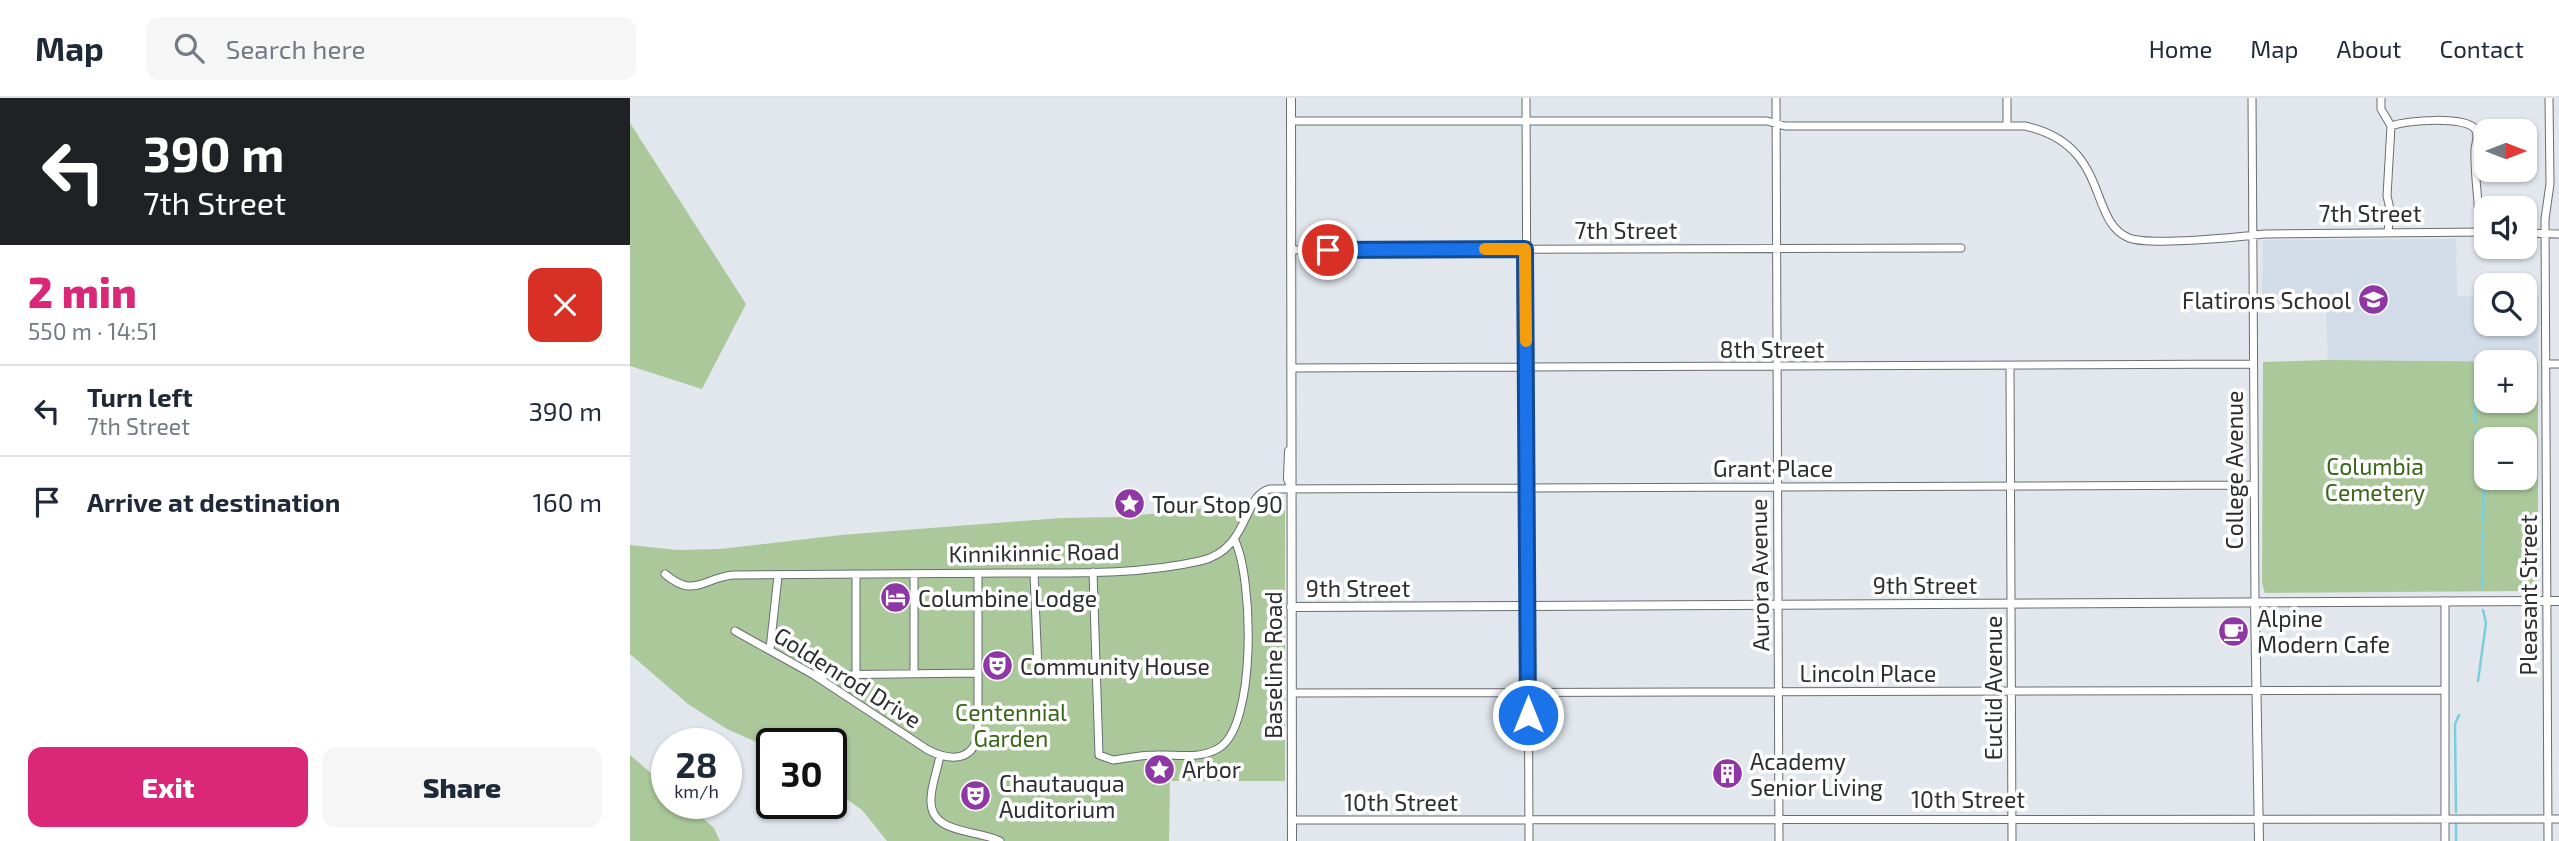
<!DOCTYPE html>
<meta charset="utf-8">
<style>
body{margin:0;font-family:"Exo 2",sans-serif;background:#f6f6f7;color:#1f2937;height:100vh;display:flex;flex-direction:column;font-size:26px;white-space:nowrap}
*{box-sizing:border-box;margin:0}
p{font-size:23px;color:#747a83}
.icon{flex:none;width:38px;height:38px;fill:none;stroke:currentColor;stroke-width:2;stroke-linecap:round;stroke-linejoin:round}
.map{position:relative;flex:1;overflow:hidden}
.sheet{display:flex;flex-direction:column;background:#fff;width:630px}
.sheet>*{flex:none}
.top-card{background:#202124;color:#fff;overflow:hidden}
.needle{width:46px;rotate:90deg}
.tools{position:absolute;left:1844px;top:21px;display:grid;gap:14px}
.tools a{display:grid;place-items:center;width:63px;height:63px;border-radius:14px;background:#fff;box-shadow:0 2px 5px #0004;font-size:35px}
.speed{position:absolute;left:21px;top:630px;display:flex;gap:14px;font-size:35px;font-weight:700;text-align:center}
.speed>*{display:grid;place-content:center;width:91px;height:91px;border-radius:50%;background:#fff;box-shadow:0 2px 5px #0004;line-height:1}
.speed small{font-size:18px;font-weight:400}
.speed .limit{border:4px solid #111;border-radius:10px;background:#fff;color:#111}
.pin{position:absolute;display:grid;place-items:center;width:60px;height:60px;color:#fff;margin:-30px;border:4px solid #fff;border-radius:50%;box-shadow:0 2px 7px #0007}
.me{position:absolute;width:77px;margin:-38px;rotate:0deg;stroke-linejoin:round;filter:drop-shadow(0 0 5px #0008)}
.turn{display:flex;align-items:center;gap:24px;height:147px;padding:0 28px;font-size:32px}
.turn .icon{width:91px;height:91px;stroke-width:2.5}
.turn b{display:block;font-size:49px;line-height:60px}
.round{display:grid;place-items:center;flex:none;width:74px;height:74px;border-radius:14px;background:#f6f6f7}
.head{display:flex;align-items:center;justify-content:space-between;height:119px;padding:0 28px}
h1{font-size:42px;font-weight:800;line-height:52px;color:#db2777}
.action{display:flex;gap:14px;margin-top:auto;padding:14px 28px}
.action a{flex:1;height:80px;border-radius:14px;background:#db2777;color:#fff;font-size:28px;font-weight:800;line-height:80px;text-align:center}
.action a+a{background:#f6f6f7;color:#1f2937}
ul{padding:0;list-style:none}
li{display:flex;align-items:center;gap:21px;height:91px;padding:0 28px;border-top:2px solid #e0e1e3}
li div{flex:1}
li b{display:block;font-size:26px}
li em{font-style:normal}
header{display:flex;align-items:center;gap:42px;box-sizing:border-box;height:98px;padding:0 35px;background:#fff;border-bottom:2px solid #e0e1e3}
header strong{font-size:33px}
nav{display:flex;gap:38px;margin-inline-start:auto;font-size:24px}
.search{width:490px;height:63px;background:#f6f6f7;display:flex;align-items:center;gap:18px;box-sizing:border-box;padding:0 24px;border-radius:14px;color:#747a83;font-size:26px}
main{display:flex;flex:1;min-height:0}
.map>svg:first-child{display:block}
</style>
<header>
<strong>Map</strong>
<div class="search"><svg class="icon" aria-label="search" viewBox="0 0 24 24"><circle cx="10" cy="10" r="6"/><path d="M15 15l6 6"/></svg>Search here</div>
<nav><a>Home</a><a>Map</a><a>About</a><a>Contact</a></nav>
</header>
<main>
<section class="sheet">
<div class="top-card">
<div class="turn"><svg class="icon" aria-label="left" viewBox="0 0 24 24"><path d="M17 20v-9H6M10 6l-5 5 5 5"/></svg><div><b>390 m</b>7th Street</div></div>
</div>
<div class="head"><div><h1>2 min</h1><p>550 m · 14:51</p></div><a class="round" style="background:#d93025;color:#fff"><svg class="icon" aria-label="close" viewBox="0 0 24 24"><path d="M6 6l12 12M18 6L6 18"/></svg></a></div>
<ul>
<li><svg class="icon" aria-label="left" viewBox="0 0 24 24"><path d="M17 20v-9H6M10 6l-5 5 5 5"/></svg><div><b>Turn left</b><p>7th Street</p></div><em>390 m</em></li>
<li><svg class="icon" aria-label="arrive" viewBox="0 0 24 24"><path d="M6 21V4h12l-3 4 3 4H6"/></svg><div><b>Arrive at destination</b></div><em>160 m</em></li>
</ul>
<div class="action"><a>Exit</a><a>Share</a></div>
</section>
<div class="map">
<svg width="1929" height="743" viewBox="0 0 1929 743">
<rect width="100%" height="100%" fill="#e1e7ed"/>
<!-- built -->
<path fill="#d1dce8" d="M1826 141 1827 198 1857 199V226H1895V198H1909L1908 264 1698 262 1696 207 1632 206 1633 142Z"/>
<!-- green -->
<path fill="#aac89a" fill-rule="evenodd" d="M0 25 116 206 72 291 0 268Z
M1698 262 1908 264V484L1898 493 1635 495 1632 485 1633 264ZM1895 264V303H1857V264ZM1895 341V380H1857V341Z
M655 402V683H540L539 743H257L232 712 201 690V646H142V651L97 631 58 606 0 556V447L47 452 90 451 211 437 431 420 491 419Z
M0 657 37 689V705H56L84 730 90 743H0Z"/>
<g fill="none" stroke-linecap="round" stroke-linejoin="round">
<!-- stream -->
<path stroke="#7acede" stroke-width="2.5" d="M1845 325 1847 266
M1846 332V371L1854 389 1853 426
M1852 490 1853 432
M1848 583 1856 525 1853 512
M1826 714 1825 626 1829 617
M1826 725V743"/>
<defs>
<path id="minor" d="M896 0 899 743
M1146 0 1149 743
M1377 0V27
M1622 0 1625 505
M1751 0V11L1761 28 1757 98 1760 111 1758 134
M661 23H1137L1155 28H1395C1481 47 1457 123 1499 140 1521 148 1608 139 1634 136L1857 134
M1761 28C1776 22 1836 18 1845 31 1850 38 1845 45 1845 52 1844 79 1850 107 1849 134
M1895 135 1929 136
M661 152 1331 150
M1916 266H1929
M1380 269 1382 743
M662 270 1623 266
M463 474 469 657 483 662C497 660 511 657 526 657 547 656 569 662 589 650 627 627 623 480 605 443
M404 475 408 572
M35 476C64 501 73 480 103 477 195 476 287 476 379 475 442 475 508 477 570 463 620 452 612 397 640 391L1623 387
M284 476V575
M226 477V576
M1815 503V743
M105 533 184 577 298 652C318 662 342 665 348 637V476
M140 551 148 478
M185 577 348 575
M662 595 1815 592
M310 657C308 671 301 687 301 701 299 737 347 731 370 743
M662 722 1929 721
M1918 743 1915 121 1920 86 1919 0"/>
<path id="tertiary" d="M661 0 662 743
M659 353 658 381 662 391
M1625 505 1629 743
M661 509 1929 503"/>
</defs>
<!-- minor casing -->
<use href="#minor" stroke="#696e73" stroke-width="9"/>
<!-- tertiary casing -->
<use href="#tertiary" stroke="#696e73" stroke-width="10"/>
<!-- minor -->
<use href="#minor" stroke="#fff" stroke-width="7"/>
<!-- tertiary -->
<use href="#tertiary" stroke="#fff" stroke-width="8"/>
</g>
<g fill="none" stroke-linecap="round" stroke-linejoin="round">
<defs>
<path id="route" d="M698 152 895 151 898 617"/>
</defs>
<!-- route casing -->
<use href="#route" stroke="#114b97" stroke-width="18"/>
<!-- route -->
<use href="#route" stroke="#1a73e8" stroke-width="12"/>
<!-- slow -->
<path stroke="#f59e0b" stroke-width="12" d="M855 151H895L896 243"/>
</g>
<!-- icons -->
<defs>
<symbol id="school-disc" viewBox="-11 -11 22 22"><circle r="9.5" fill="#8f38a5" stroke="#fff"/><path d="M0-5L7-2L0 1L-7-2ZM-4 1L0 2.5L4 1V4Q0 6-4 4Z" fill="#fff"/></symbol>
<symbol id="sight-disc" viewBox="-11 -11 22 22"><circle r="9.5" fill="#8f38a5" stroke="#fff"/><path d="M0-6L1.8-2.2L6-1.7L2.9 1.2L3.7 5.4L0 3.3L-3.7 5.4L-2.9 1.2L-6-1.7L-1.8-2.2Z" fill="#fff"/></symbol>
<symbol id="hotel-disc" viewBox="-11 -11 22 22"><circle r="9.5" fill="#8f38a5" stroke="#fff"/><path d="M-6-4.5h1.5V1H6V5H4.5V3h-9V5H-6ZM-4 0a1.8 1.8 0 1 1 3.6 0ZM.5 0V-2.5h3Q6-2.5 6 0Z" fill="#fff"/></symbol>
<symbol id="cafe-disc" viewBox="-11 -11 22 22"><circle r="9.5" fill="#8f38a5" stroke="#fff"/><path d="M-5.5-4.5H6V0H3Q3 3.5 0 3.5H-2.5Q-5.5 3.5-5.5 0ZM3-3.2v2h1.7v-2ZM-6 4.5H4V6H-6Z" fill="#fff"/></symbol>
<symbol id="theatre-disc" viewBox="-11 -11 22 22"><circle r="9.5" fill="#8f38a5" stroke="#fff"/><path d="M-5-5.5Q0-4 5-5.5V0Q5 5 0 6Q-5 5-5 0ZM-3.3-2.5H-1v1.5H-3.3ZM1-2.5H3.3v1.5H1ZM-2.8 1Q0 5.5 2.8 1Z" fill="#fff"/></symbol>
<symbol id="building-disc" viewBox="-11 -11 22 22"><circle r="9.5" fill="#8f38a5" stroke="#fff"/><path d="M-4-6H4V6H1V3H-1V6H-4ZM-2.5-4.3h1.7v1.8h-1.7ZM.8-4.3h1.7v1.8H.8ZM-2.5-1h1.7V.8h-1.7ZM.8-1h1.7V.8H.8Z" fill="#fff"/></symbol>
</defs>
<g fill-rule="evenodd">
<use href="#school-disc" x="1726" y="184" width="35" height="35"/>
<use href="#sight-disc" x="482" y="388" width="35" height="35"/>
<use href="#hotel-disc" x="248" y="482" width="35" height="35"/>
<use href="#cafe-disc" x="1586" y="516" width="35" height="35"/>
<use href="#theatre-disc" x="350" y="550" width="35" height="35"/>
<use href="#sight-disc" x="512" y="654" width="35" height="35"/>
<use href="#building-disc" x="1080" y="658" width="35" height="35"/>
<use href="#theatre-disc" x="328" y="680" width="35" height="35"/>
</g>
<g text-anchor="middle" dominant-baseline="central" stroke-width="7" stroke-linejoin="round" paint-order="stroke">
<!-- street labels -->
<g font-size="23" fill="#2b2d2f" stroke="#fff">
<text x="1740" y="115">7th Street</text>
<text x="996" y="132">7th Street</text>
<text x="1142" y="251">8th Street</text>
<text x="1143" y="370">Grant Place</text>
<text transform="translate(1604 372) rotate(-90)">College Avenue</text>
<text transform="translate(404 454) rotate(-1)">Kinnikinnic Road</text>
<text transform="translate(1129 477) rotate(-91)">Aurora Avenue</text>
<text x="1295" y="487">9th Street</text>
<text x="728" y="490">9th Street</text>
<text transform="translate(1898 497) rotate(-90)">Pleasant Street</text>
<text transform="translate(643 567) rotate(-90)">Baseline Road</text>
<text x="1238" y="575">Lincoln Place</text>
<text transform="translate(218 579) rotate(32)">Goldenrod Drive</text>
<text transform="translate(1363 590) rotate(-90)">Euclid Avenue</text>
<text x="1338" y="701">10th Street</text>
<text x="771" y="704">10th Street</text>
</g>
<!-- poi labels -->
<g font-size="23" fill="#2b2d2f" stroke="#fff" text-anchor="start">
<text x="1721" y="202" text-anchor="end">Flatirons School</text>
<text x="522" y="406">Tour Stop 90</text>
<text x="288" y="500">Columbine Lodge</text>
<text x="1627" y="520">Alpine<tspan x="1627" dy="26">Modern Cafe</tspan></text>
<text x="390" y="568">Community House</text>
<text x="1120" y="663">Academy<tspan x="1120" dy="26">Senior Living</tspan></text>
<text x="552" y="671">Arbor</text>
<text x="369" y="685">Chautauqua<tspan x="369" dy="26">Auditorium</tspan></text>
</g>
<!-- park labels -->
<g font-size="23" fill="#3a6519" stroke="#fff">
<text x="1745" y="368">Columbia<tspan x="1745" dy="26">Cemetery</tspan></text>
<text x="381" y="614">Centennial<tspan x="381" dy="26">Garden</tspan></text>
</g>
</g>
</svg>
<div class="tools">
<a><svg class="needle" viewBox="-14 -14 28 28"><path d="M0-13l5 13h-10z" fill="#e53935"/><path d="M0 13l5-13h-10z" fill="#747a83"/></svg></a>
<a><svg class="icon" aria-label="sound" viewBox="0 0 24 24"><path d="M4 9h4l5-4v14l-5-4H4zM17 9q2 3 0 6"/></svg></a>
<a><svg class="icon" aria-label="search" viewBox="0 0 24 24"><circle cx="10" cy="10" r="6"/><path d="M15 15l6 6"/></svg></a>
<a>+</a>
<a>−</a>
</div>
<div class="speed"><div>28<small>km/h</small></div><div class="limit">30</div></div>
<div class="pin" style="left:698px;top:152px;background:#d93025"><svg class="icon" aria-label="arrive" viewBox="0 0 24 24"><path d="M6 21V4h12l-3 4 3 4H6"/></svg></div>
<svg class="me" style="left:898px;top:617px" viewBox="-20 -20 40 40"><circle r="17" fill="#1a73e8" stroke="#fff" stroke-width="3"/><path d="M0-11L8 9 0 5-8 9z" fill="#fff"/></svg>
</div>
</main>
